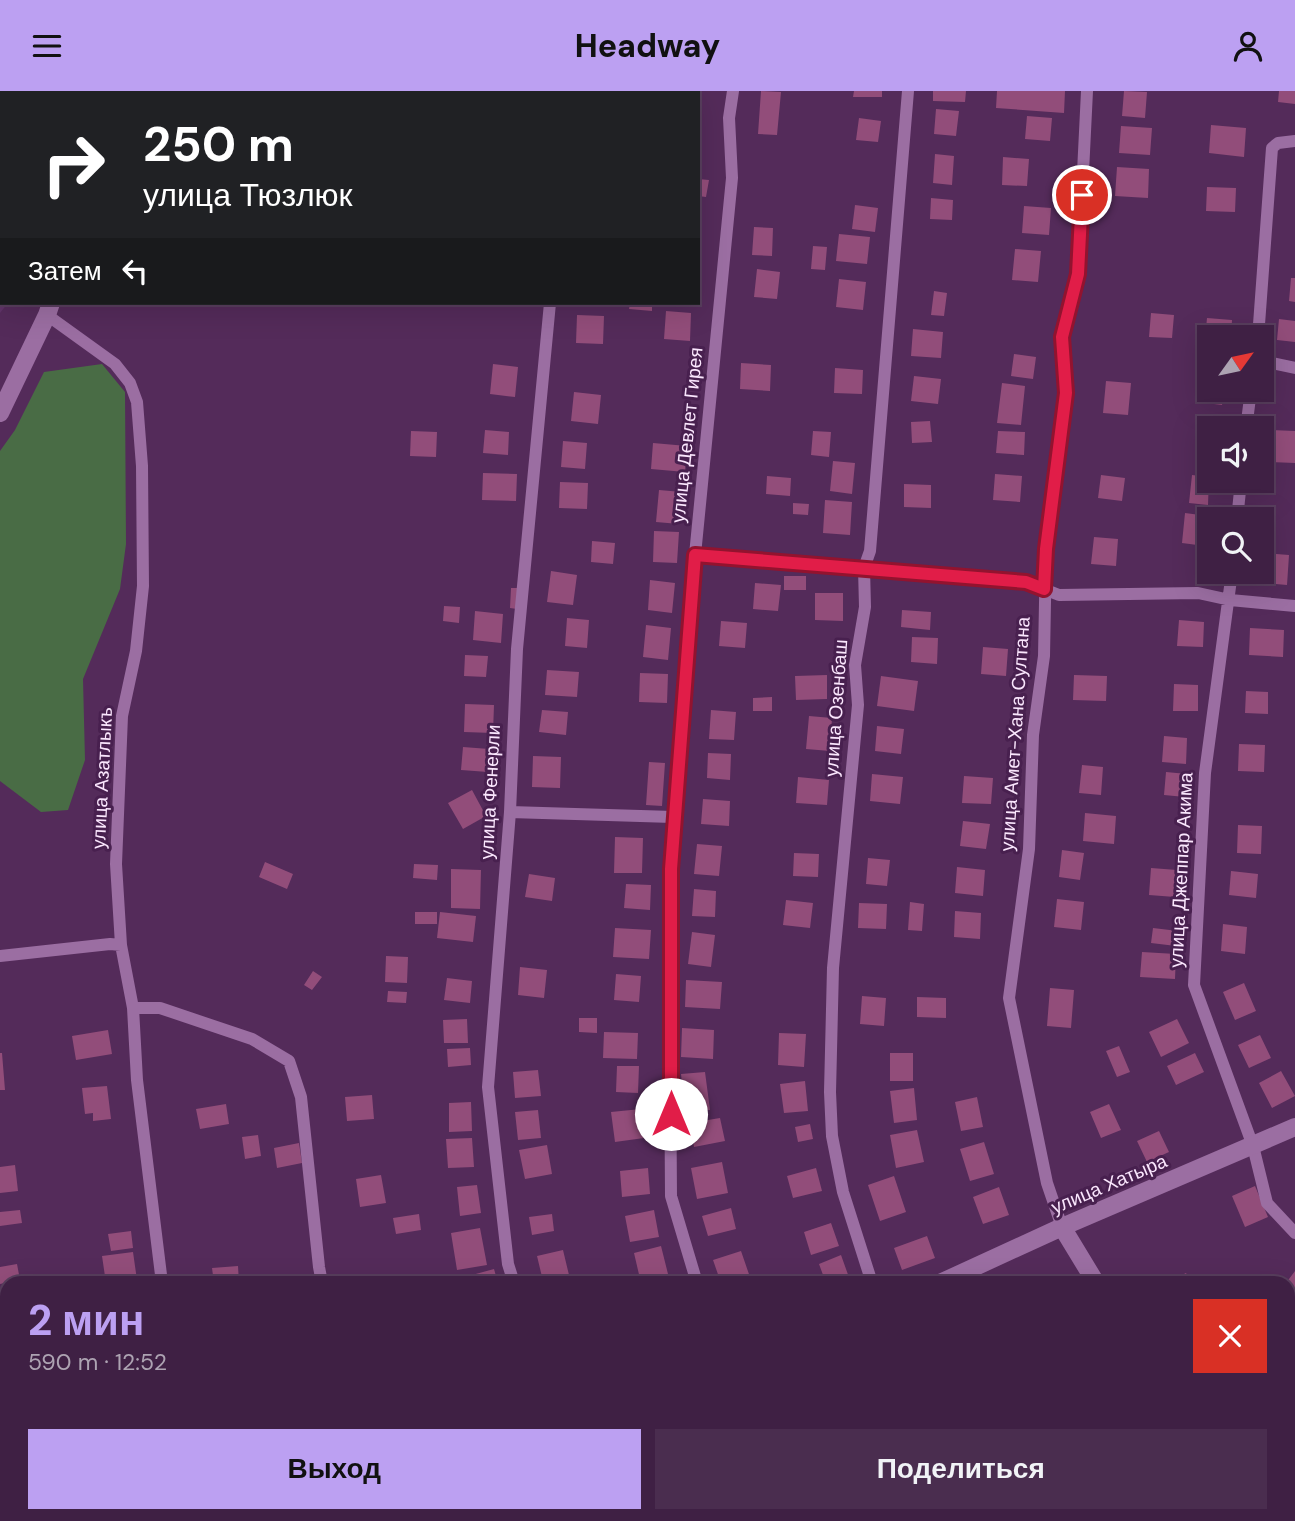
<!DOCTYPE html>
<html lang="ru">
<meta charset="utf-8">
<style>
body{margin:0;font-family:"DM Sans",sans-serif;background:#4a2d4f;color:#f1f3f6;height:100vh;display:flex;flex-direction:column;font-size:26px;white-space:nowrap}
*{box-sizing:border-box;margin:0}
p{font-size:23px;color:#ada3b2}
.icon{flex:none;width:38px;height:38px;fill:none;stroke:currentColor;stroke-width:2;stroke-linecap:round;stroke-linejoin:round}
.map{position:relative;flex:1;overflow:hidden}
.drawer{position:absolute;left:0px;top:1185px;width:1295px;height:247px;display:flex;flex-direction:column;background:#3f2044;border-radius:21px 21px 0 0;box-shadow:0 7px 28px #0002,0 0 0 2px #583e5d}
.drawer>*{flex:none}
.hud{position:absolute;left:0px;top:0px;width:700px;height:214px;box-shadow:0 7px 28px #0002,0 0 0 2px #583e5d;background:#202124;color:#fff;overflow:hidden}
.needle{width:46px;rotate:57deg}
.buttons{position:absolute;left:1197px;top:234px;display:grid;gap:14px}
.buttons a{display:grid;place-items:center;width:77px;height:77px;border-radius:0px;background:#3f2044;box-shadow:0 7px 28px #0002,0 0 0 2px #583e5d;font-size:35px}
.pin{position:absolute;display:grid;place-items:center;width:60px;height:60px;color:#fff;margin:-30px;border:4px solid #fff;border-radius:50%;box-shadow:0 2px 7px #0007}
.me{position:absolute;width:77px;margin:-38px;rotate:0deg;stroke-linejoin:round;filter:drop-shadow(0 0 5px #0008)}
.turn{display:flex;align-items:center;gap:24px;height:147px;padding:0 28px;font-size:32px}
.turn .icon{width:91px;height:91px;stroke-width:2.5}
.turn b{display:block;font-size:49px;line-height:60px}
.then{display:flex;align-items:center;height:66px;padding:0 28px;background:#0003;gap:14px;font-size:26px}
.round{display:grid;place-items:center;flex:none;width:74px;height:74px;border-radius:0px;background:#4a2d4f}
.summary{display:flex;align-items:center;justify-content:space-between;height:119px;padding:0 28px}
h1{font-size:42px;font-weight:800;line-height:52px;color:#bca0f2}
.action{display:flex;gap:14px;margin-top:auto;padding:14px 28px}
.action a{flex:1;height:80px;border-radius:0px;background:#bca0f2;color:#111;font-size:28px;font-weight:800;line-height:80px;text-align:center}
.action a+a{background:#4a2d4f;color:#f1f3f6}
header{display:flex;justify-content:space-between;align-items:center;height:91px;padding:0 28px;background:#bca0f2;color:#111;font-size:32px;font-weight:800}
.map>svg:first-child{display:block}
</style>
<header><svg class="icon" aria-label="menu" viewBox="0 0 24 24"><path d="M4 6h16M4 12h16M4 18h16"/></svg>Headway<svg class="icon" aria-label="person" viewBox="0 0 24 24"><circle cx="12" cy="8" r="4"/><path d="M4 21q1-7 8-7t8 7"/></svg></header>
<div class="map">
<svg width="1295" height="1430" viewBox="0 0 1295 1430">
<rect width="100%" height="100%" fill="#542b5a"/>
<!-- built -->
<path fill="#603368" d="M0 0H84L2 2V212H8L0 222Z
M133 0H274L133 2Z"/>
<!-- green -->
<path fill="#496c45" d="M102 273 125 301 126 453 120 498 83 588 85 669 68 719 41 721 0 690V360L15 339 44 281Z"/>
<!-- building -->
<path fill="#924d7a" d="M761 0 781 1 777 44 758 43Z
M854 0H882V6H853Z
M933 0H966L965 11 933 10Z
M997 0H1065L1064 22 996 17Z
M1124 0 1147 1 1145 27 1122 25Z
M1279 0H1295V13L1278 11Z
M936 18 959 20 956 45 934 43Z
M1027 25 1052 27 1050 50 1025 48Z
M859 27 881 30 878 51 856 49Z
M1211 34 1246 37 1244 66 1209 62Z
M1121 35 1152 37 1150 64 1119 62Z
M935 63 954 65 952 94 933 92Z
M1003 66 1029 68 1027 95 1002 94Z
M1117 76 1149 78 1148 107 1115 105Z
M698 88 709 89 706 106 698 105Z
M1207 96 1236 97 1235 121 1206 120Z
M931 107 953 109 952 129 930 128Z
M855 114 878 117 875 141 852 138Z
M1024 115 1051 117 1049 144 1022 142Z
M754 136 773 137 772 165 752 164Z
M839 143 870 146 867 173 836 170Z
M813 155 827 156 825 179 811 178Z
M1015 158 1041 160 1038 191 1012 189Z
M757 178 780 181 777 208 754 206Z
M1291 187H1295V211L1289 210Z
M839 188 866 191 863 219 836 216Z
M934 200 947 202 944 225 931 224Z
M630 212H652V220L629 218Z
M666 220 691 222 690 250 664 248Z
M1151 222 1174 224 1172 247 1149 246Z
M577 224 604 225 603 253 576 252Z
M1207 227 1232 229 1231 247 1205 248Z
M1279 228 1295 230V251L1277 249Z
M913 238 943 241 941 267 911 265Z
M1014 263 1036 266 1033 288 1011 285Z
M741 272 771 274 770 300 740 298Z
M493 273 518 276 515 306 490 303Z
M835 277 863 279 862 303 834 302Z
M1201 284 1209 285V299H1224L1222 314 1198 311Z
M914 285 941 288 938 313 911 310Z
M1106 290 1131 292 1128 324 1103 322Z
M1002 292 1025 295 1021 334 997 332Z
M574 301 601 304 598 333 571 330Z
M930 330 932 351 912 352 911 331Z
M485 339 509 341 508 364 483 362Z
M1271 339 1295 340V372L1269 371Z
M411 340 437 341 436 366 410 365Z
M813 340 831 341 829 366 811 364Z
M998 340 1025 341 1024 364 996 362Z
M1197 348 1209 349V373L1195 372Z
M563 350 587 352 585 378 561 376Z
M653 352 687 355 685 381 651 378Z
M833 370 855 372 852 403 830 400Z
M483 382 517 383 516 410 482 409Z
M995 383 1022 385 1020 411 993 409Z
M1101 384 1125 387 1122 410 1098 407Z
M1192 384 1209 386 1208 414 1189 412Z
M767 385 791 387 790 405 766 403Z
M560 391 588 392 587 418 559 417Z
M904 393 931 394V417L904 416Z
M659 399 682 401 679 433 656 431Z
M825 409 852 411 850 444 823 442Z
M793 412 809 413 808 424 793 423Z
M1185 422 1208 425 1205 455 1182 452Z
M654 440 679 441 677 472 653 471Z
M1094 446 1118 448 1116 475 1091 473Z
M592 450 615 452 613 473 591 471Z
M1262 462 1289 464 1287 494 1253 491 1254 481H1262Z
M551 480 577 484 573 514 547 511Z
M784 485H806V499H784Z
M650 489 675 492 672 522 648 519Z
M755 492 781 494 778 520 753 518Z
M511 497H519L517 518 510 517Z
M815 502H843V530L815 529Z
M444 515 460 516 459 532 443 530Z
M902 519 931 521 930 539 901 536Z
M475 520 503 523 501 552 473 549Z
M567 527 589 529 587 557 565 555Z
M1179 529 1204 531 1203 556 1177 555Z
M721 530 747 532 745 557 719 555Z
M646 534 671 537 668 569 643 566Z
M1250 537 1284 539 1283 566 1249 564Z
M912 546 938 547 937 573 911 571Z
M983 556 1008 558 1006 585 981 583Z
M465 564 488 565 486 586 464 585Z
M547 579 579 581 577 606 545 604Z
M640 582 668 583 667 612 639 611Z
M827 584V608L796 609 795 585Z
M1074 584 1107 585 1106 610 1073 609Z
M881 585 918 590 914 620 877 615Z
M1174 593 1198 594V620H1173Z
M1246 600 1268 601V623L1245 622Z
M772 606V620H753V607Z
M465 613 494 614 493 642 464 641Z
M542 619 568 621 566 644 539 641Z
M711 619 736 621 734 649 709 648Z
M809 625 832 627 830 660 806 658Z
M877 635 904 638 901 663 875 660Z
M1164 645 1187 647 1186 673 1162 671Z
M1239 653 1265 654 1264 681 1238 680Z
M463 656 489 658 488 681 461 679Z
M708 662 731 663 730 689 707 687Z
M533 665 561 666 560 697 532 696Z
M649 671 665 672 662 715 646 714Z
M1082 674 1103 676 1101 704 1079 702Z
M1166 681 1187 683 1185 706 1164 704Z
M872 683 903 686 900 713 870 710Z
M964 685 993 687 991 713 962 712Z
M798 686 829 689 827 714 796 712Z
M472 699 486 725 463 738 448 712Z
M703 708 730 710 729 735 701 733Z
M1085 722 1116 725 1114 753 1083 750Z
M963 730 990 733 986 758 960 755Z
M1238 734 1262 735 1261 763 1237 762Z
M615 746 643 747 642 782H614Z
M697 753 722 755 719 785 694 783Z
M1062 759 1084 762 1080 789 1059 786Z
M794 762 819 763 818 786 793 785Z
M868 767 890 769 887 795 866 793Z
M265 771 293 783 287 798 259 786Z
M414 773 438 774 437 789 413 787Z
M957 776 985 779 983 805 955 802Z
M1151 777 1177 779 1175 806 1149 804Z
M451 778 481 779 480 818 451 817Z
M1231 780 1258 783 1256 807 1229 804Z
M529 783 555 787 552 810 525 806Z
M626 793 651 794 650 819 624 817Z
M694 798 716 800 715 826 692 825Z
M1057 808 1084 811 1081 839 1054 836Z
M786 809 813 812 810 837 783 834Z
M910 811 924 813 922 840 908 839Z
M859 812 887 813 886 838 858 837Z
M955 820 981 822 980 848 954 846Z
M415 821H437V833H415Z
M440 821 476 825 473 851 437 847Z
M1223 833 1247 836 1245 863 1221 860Z
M615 837 651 839 649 868 613 866Z
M1153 837 1178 840 1176 855 1151 852Z
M692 841 715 844 711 876 688 873Z
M1142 861 1176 863 1175 888 1140 886Z
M386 865 408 866 407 892 385 891Z
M520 876 547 879 544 907 518 904Z
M313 880 322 886 312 899 304 894Z
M616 883 641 885 639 911 614 909Z
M447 887 472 890 470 912 444 909Z
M686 889 722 891 720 918 685 916Z
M1244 892 1256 920 1235 929 1223 901Z
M1050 897 1074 899 1071 937 1047 935Z
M388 900 407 901 406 912 387 911Z
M862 905 886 907 884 935 860 933Z
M917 906 946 907V927L917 926Z
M579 927H597V942L579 941Z
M467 928 468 952H444L443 929Z
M1177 928 1189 952 1161 966 1149 941Z
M682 937 714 939 713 968 681 966Z
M108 939 112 963 76 969 72 945Z
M604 941 638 942 637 968 603 967Z
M779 942 806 943 804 976 778 974Z
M1260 944 1271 967 1249 977 1238 954Z
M1119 955 1130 981 1117 986 1106 960Z
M470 957 471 974 448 976 447 958Z
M0 962H2L5 999H0Z
M890 962H913V990H890Z
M1195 962 1204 981 1176 994 1167 975Z
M617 975H639L638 1002 616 1001Z
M538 979 541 1005 515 1007 513 981Z
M1281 980 1295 1005 1272 1017 1259 992Z
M705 981 710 1019 685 1021 681 983Z
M805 990 808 1020 784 1022 780 993Z
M107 995 111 1028 93 1030V1022L85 1023 82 997Z
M914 997 917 1029 894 1032 890 1000Z
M372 1004 374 1028 347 1030 345 1006Z
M977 1006 983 1036 961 1040 955 1011Z
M471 1011 472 1040 449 1041V1012Z
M226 1013 229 1033 200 1038 196 1018Z
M1109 1013 1121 1039 1101 1047 1090 1021Z
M641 1018 644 1047 615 1051 611 1021Z
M538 1019 541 1047 518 1049 515 1021Z
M720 1027 725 1050 694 1056 690 1032Z
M810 1033 813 1048 798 1051 795 1036Z
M917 1039 924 1071 896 1077 890 1044Z
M1159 1040 1169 1061 1147 1071 1137 1050Z
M258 1044 261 1065 245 1068 242 1046Z
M472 1047 474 1076 448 1077 446 1048Z
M984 1051 994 1083 970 1090 960 1058Z
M299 1052 302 1072 277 1077 274 1057Z
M547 1054 552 1083 525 1088 519 1059Z
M722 1071 728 1102 697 1108 691 1077Z
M15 1074 18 1100 0 1102V1076Z
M648 1077 650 1103 622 1106 620 1080Z
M816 1077 822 1100 793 1107 787 1085Z
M381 1084 386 1112 360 1116 356 1088Z
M894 1085 906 1121 880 1130 868 1094Z
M477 1094 481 1122 460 1125 457 1096Z
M1255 1095 1268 1126 1245 1136 1232 1105Z
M999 1096 1009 1124 983 1133 973 1106Z
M731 1117 736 1138 708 1145 702 1125Z
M20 1119 22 1132 0 1135V1121Z
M654 1119 659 1146 630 1151 625 1125Z
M419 1123 421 1139 396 1143 393 1127Z
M552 1123 554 1140 532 1144 529 1126Z
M831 1132 839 1155 811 1164 804 1141Z
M480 1137 487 1174 457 1179 451 1142Z
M131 1140 133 1157 111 1160 108 1143Z
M927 1145 935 1167 902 1179 894 1157Z
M661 1155 670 1191 641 1192 634 1162Z
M563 1159 569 1184 543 1190 537 1165Z
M741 1160 751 1189 743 1192H721L713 1169Z
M133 1161 137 1189 106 1192 102 1165Z
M841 1164 851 1192H826L819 1173Z
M17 1173 20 1189 0 1193V1176Z
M238 1175 239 1192H214L212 1177Z
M494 1178 498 1192H474L472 1184Z
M1295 1180V1202L1288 1197 1286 1192Z
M1186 1182 1191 1192H1166Z
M1295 1310V1327L1288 1322Z
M40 1424H63V1427L41 1430Z
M260 1424 262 1430H239L238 1429Z
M566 1424H591L581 1430H569Z
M654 1424H670L674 1430H650L648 1428Z
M765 1424H790L781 1430H768Z
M865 1424H881L886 1430H859Z
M985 1424H1010L1006 1430H992Z
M1106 1424H1125L1120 1430H1113Z
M1137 1424H1147L1154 1430H1133Z"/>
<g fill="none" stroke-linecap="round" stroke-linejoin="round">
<!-- street -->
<path stroke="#9b6ea2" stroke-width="12" d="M47 224 115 273 130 292 137 311 142 375 143 495 136 560 122 625 116 773 121 854 133 917 137 989 162 1192
M1258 247 1272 57 1278 52 1295 50
M1262 270 1295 277
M1246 338 1251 299
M1237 429 1241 390
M695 464 1026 491 1059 504 1198 502 1230 509 1295 515
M1232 481 1205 682 1194 894 1253 1055 1267 1112 1295 1142
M510 721 673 726
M0 865 110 853 121 854
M133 917H160L252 948 289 970 301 1006 319 1176 322 1192
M1062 1136 1047 1092 1009 907 1029 758 1033 644 1044 565 1046 458 1066 302 1062 246 1078 183 1087 0
M514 1192 508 1173 488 996 510 721 517 558 550 212
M697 1192 671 1105 669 805 673 726 695 464 732 87 729 27 733 0
M872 1192 843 1101 832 1045 830 1001 833 877 858 614 855 574 865 516 864 477 870 460 908 0
M0 1379 7 1430
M191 1424V1430
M381 1424 383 1430
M611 1424 614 1430
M818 1424 822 1430
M1069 1424 1076 1430"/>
<!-- secondary -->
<path stroke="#9b6ea2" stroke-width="18" d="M101 2V0
M0 322 47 224 51 212
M1062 1136 1096 1192
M940 1192 1062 1136 1295 1036
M1288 1364 1295 1369
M424 1430 435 1424"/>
</g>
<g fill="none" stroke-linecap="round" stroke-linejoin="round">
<defs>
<path id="route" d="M671 1023V778L695 464 1026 491 1044 498 1046 458 1066 302 1062 246 1078 183 1082 104"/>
</defs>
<!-- route casing -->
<use href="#route" stroke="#92132f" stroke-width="18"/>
<!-- route -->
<use href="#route" stroke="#e11d48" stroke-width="12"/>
</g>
<g text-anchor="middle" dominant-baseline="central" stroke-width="6" stroke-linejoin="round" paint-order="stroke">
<!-- street labels -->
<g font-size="19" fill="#fae6fd" stroke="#48204f">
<text transform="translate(687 344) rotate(-84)">улица Девлет Гирея</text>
<text transform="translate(836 617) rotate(-86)">улица Озенбаш</text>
<text transform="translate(1015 643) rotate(-86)">улица Амет-Хана Султана</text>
<text transform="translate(102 687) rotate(-87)">улица Азатлыкъ</text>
<text transform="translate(490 701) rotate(-87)">улица Фенерли</text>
<text transform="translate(1181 779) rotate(-87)">улица Джеппар Акима</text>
<text transform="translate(1109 1093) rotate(-23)">улица Хатыра</text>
</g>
</g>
</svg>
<div class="buttons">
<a><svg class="needle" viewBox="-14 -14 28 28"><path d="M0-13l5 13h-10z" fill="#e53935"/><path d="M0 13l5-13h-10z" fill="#ada3b2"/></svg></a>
<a><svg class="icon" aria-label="sound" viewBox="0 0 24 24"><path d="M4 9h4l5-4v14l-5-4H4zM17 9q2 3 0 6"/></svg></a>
<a><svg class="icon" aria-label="search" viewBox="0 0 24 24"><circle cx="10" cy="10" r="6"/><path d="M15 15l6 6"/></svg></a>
</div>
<div class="pin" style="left:1082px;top:104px;background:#d93025"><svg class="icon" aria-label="arrive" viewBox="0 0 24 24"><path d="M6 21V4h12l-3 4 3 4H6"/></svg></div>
<svg class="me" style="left:671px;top:1023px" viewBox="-20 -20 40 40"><circle r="19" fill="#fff"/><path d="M0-13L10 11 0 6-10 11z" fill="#e11d48"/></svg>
<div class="hud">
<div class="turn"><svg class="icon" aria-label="right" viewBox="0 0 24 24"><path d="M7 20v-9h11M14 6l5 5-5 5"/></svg><div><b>250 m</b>улица Тюзлюк</div></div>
<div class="then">Затем<svg class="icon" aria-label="left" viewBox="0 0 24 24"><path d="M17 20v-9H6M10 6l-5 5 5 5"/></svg></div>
</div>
<section class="drawer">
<div class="summary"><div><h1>2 мин</h1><p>590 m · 12:52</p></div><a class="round" style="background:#d93025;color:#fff"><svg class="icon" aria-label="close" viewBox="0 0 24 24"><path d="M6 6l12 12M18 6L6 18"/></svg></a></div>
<div class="action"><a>Выход</a><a>Поделиться</a></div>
</section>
</div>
